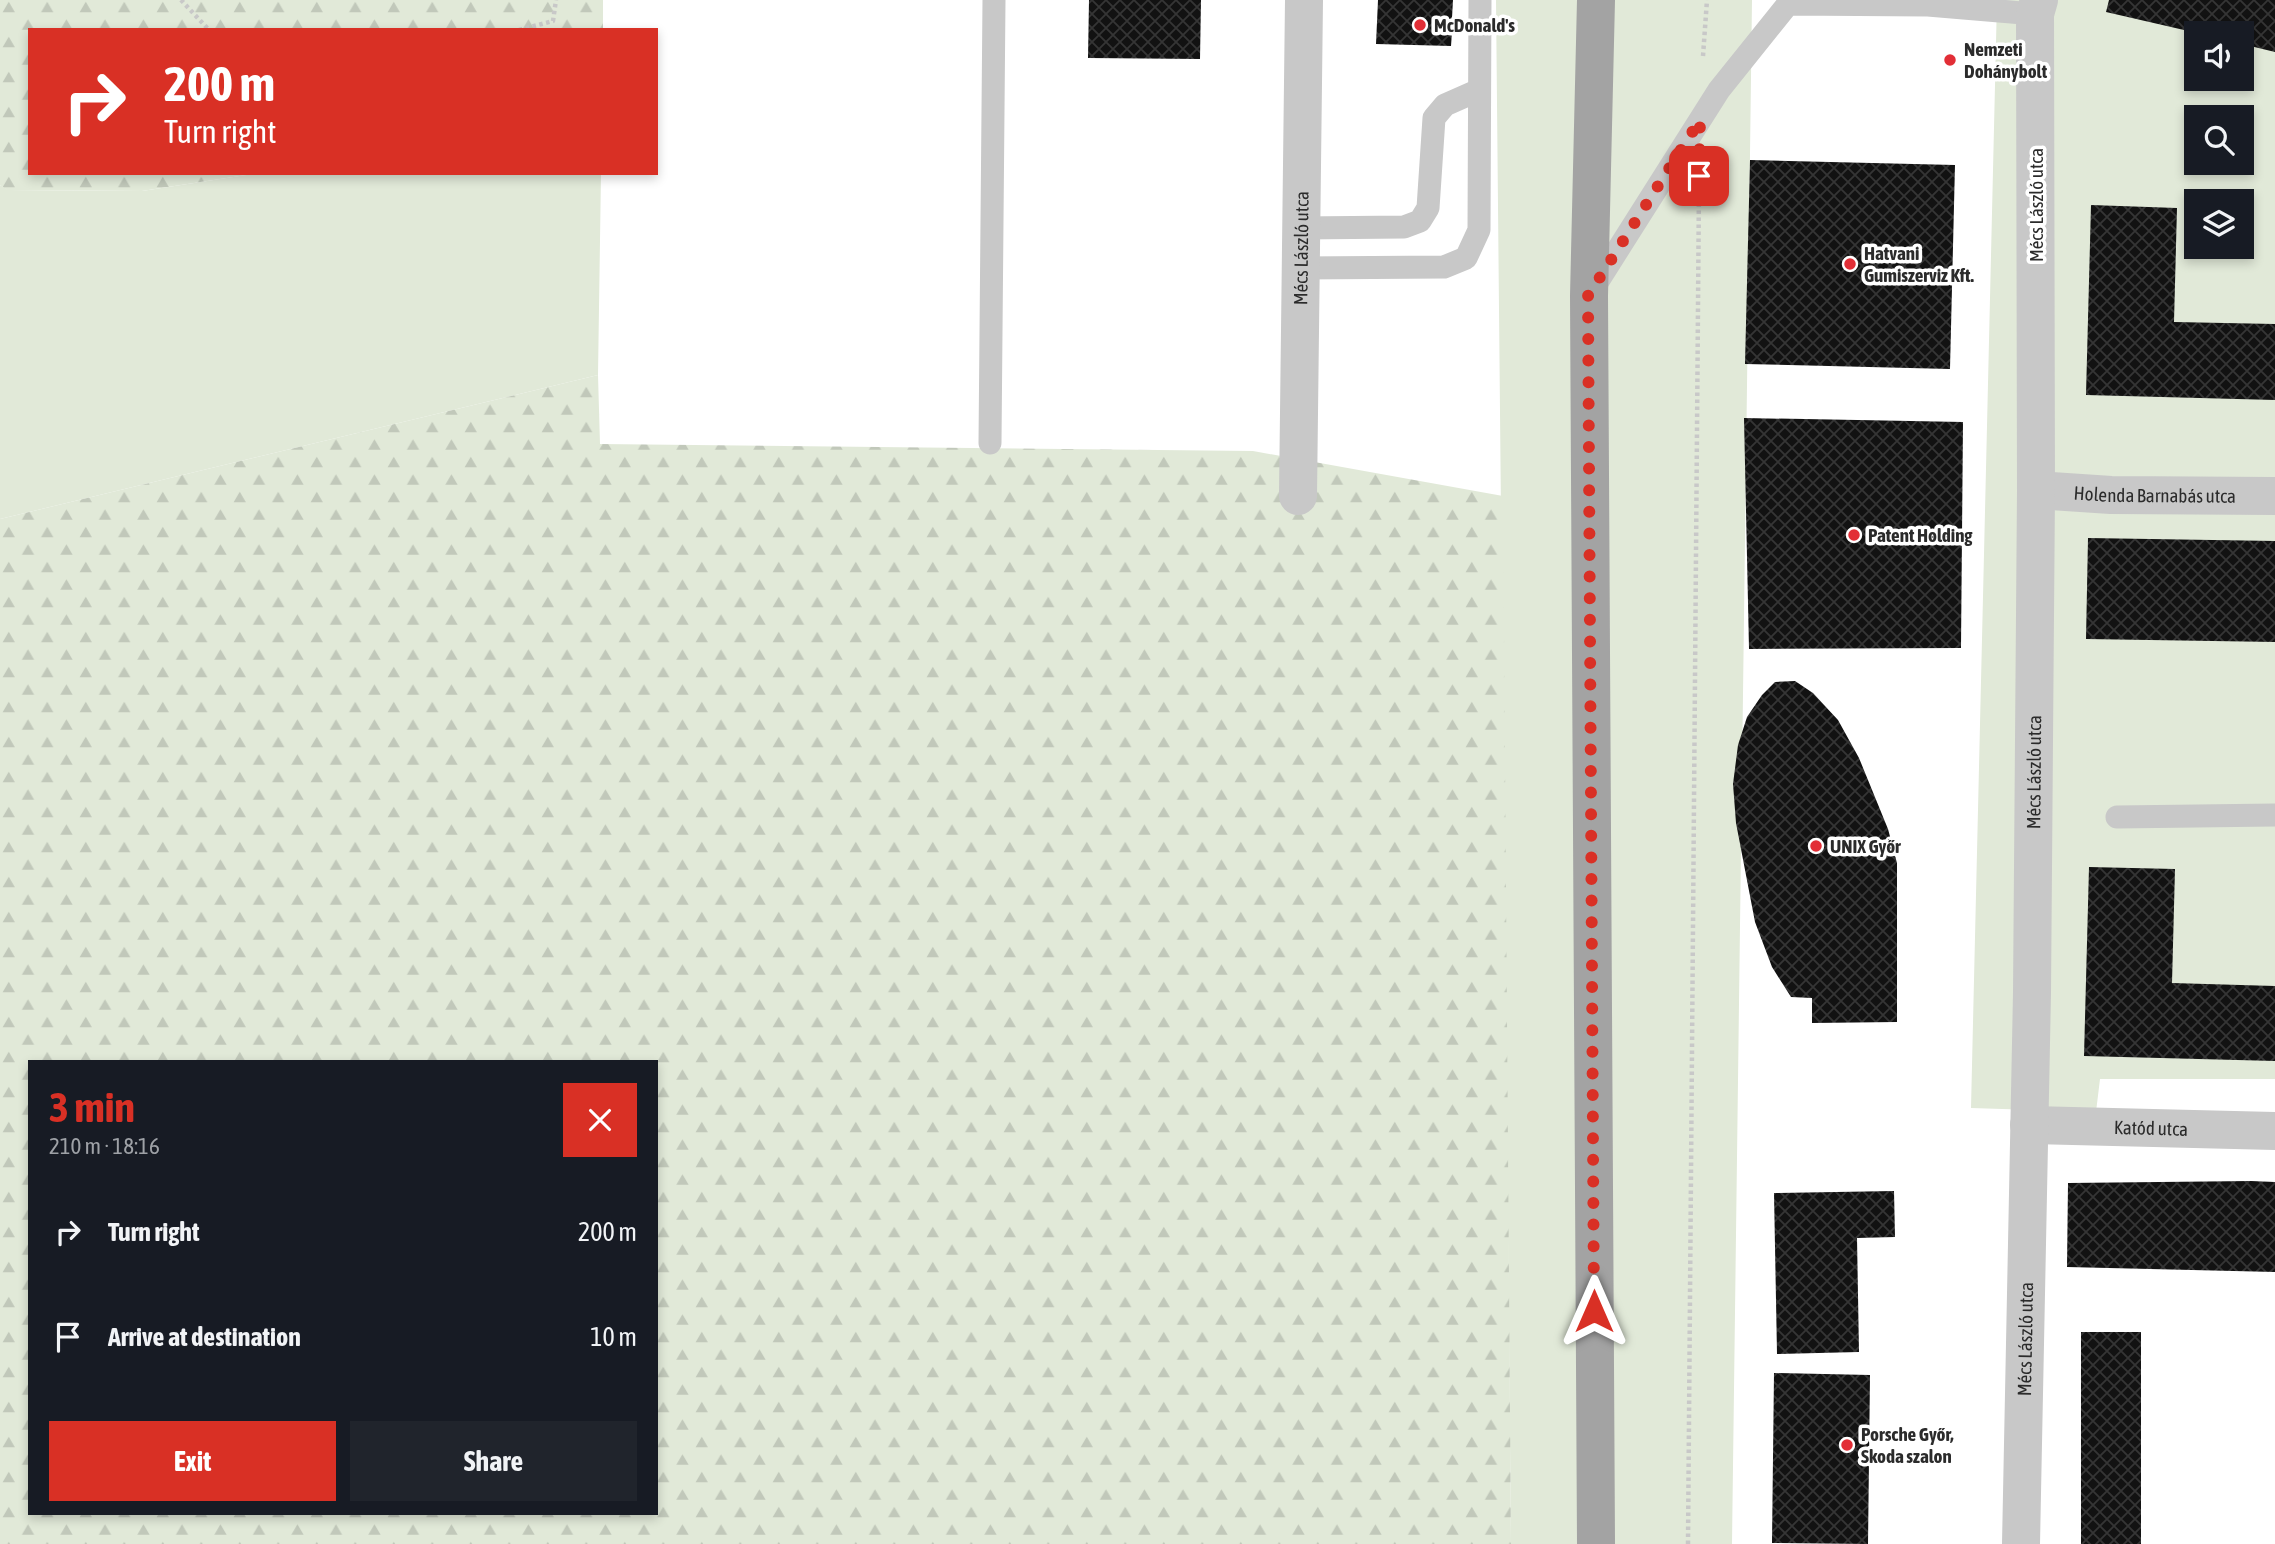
<!DOCTYPE html>
<meta charset="utf-8">
<style>
body{margin:0;font-family:"Asap Condensed",sans-serif;background:#20242c;color:#f1f3f6;height:100vh;display:flex;flex-direction:column;font-size:26px;white-space:nowrap}
*{box-sizing:border-box;margin:0}
p{font-size:23px;color:#9ea1a6}
.icon{flex:none;width:38px;height:38px;fill:none;stroke:currentColor;stroke-width:2;stroke-linecap:round;stroke-linejoin:round}
.map{position:relative;flex:1;overflow:hidden}
.details{position:absolute;left:28px;top:1060px;width:630px;height:455px;display:flex;flex-direction:column;background:#171b24;border-radius:0px;box-shadow:0 4px 10px #0003}
.details>*{flex:none}
.top-card{position:absolute;left:28px;top:28px;width:630px;height:147px;border-radius:0px;box-shadow:0 4px 10px #0003;background:#d93025;color:#fff;overflow:hidden}
.buttons{position:absolute;left:2184px;top:21px;display:grid;gap:14px}
.buttons a{display:grid;place-items:center;width:70px;height:70px;border-radius:0px;background:#171b24;box-shadow:0 4px 10px #0003;font-size:35px}
.pin{position:absolute;display:grid;place-items:center;width:60px;height:60px;color:#fff;margin:-30px;border-radius:14px;box-shadow:0 4px 10px #0006}
.me{position:absolute;width:77px;margin:-38px;rotate:0deg;stroke-linejoin:round;filter:drop-shadow(0 0 5px #0008)}
.turn{display:flex;align-items:center;gap:24px;height:147px;padding:0 21px;font-size:32px}
.turn .icon{width:91px;height:91px;stroke-width:2.5}
.turn b{display:block;font-size:49px;line-height:60px}
.round{display:grid;place-items:center;flex:none;width:74px;height:74px;border-radius:0px;background:#20242c}
.overview{display:flex;align-items:center;justify-content:space-between;height:119px;padding:0 21px}
h1{font-size:42px;font-weight:700;line-height:52px;color:#d93025}
.primary-button{display:flex;gap:14px;margin-top:auto;padding:14px 21px}
.primary-button a{flex:1;height:80px;border-radius:0px;background:#d93025;color:#fff;font-size:28px;font-weight:700;line-height:80px;text-align:center}
.primary-button a+a{background:#20242c;color:#f1f3f6}
ul{padding:0;list-style:none}
li{display:flex;align-items:center;gap:21px;height:105px;padding:0 21px}
li div{flex:1}
li b{display:block;font-size:26px}
li em{font-style:normal}
.map>svg:first-child{display:block}
</style>
<div class="map">
<svg width="2275" height="1544" viewBox="0 0 2275 1544">
<defs>
<pattern id="forest-firs" width="22" height="20" patternUnits="userSpaceOnUse" patternTransform="scale(1.75)"><rect width="22" height="20" fill="#e1e9d8"/><path d="M5 1l3.5 6h-7zM16 11l3.5 6h-7z" fill="#c1c8ba"/></pattern>
<pattern id="building-cross-hatch" width="8" height="8" patternUnits="userSpaceOnUse" patternTransform="scale(1.75)"><rect width="8" height="8" fill="#121212"/><path d="M0 0l8 8M0 8l8-8" fill="none" stroke="#353535"/></pattern>
</defs>
<rect width="100%" height="100%" fill="#fff"/>
<!-- grass -->
<path fill="#e1e9d8" fill-rule="evenodd" d="M1496 0H1752L1732 1544H1511Z
M1997 0H2275V1079H2100L2096 1112 1971 1108ZM2196 33H2242V79H2196ZM2196 117H2242V163H2196ZM2196 201H2242V247H2196Z
M260 173H601L598 375 0 519V185L8 190 142 191Z"/>
<!-- forest -->
<path fill="url(#forest-firs)" fill-rule="evenodd" d="M0 0H603V30H30V173H260L142 191 7 190 0 185Z
M598 375 600 444 1253 451 1503 496 1511 1544H0V519ZM30 1062H656V1514H30Z"/>
<!-- building -->
<path fill="url(#building-cross-hatch)" d="M1089 0H1201L1200 59 1088 58Z
M1378 0H1453L1452 18 1464 17V32H1452L1451 46 1376 44Z
M2109 0H2275V52L2242 44V33H2197L2106 12Z
M1750 160 1955 165 1950 369 1745 364Z
M2091 205 2177 208 2174 322 2275 324V400L2086 395Z
M1744 418 1963 422 1961 648 1749 649Z
M2088 538 2275 541V642L2086 639Z
M1795 681 1813 693 1838 720 1859 758 1888 829 1897 863V1022L1812 1023V998L1791 997 1772 967 1755 922 1736 823 1733 784 1738 745 1747 717 1762 695 1775 682Z
M2089 867 2175 869 2172 983 2275 986V1061L2084 1056Z
M2251 1181 2275 1182V1272L2067 1267 2068 1183Z
M1894 1191 1895 1237 1857 1238 1859 1352 1777 1354 1774 1193Z
M2081 1332H2141V1544H2081Z
M1774 1373 1870 1375 1868 1544 1772 1543Z"/>
<g fill="none" stroke-linecap="round" stroke-linejoin="round">
<!-- path -->
<path stroke="#c8c8c8" stroke-width="4.5" stroke-dasharray="3.5 3.5" stroke-linecap="butt" d="M181 0 209 30
M519 30 553 21 556 0
M1703 56 1707 0
M1688 1544 1699 183"/>
<!-- service -->
<path stroke="#c8c8c8" stroke-width="23" d="M1788 4 1928 5 2035 14
M1301 228 1404 227 1420 221 1428 208 1434 118 1445 105 1479 90
M1301 268 1444 267 1466 258 1479 230 1480 0
M1593 289 1719 90 1788 4V0
M990 443 994 0
M2117 817 2275 815"/>
<!-- minor -->
<g stroke="#c8c8c8" stroke-width="38">
<path id="s1" d="M2036 490 2111 495 2275 496"/>
<path id="s2" d="M1298 496 1304 0"/>
<path id="s3" d="M2029 1125 2275 1131"/>
<path id="s4" d="M2021 1544 2032 993 2036 490 2035 14 2039 0"/>
</g>
<!-- primary -->
<path stroke="#a3a3a3" stroke-width="38" d="M1596 0 1589 296 1596 1544"/>
</g>
<g fill="none" stroke-linecap="round" stroke-linejoin="round">
<!-- route -->
<path stroke="#d93025" stroke-width="12" stroke-dasharray="0 21.6" d="M1594 1311 1588 296 1700 120 1699 176"/>
</g>
<!-- markers -->
<g fill="#e22e36" stroke="#fff" stroke-width="2.5">
<circle cx="1420" cy="25" r="7"/>
<circle cx="1950" cy="60" r="7"/>
<circle cx="1850" cy="264" r="7"/>
<circle cx="1854" cy="535" r="7"/>
<circle cx="1816" cy="846" r="7"/>
<circle cx="1847" cy="1445" r="7"/>
</g>
<g text-anchor="middle" dominant-baseline="central" stroke-width="7" stroke-linejoin="round" paint-order="stroke">
<!-- poi labels -->
<g font-size="19" font-weight="bold" fill="#2b2b2b" stroke="#fff" text-anchor="start">
<text x="1434" y="25">McDonald's</text>
<text x="1964" y="49">Nemzeti<tspan x="1964" dy="22">Dohánybolt</tspan></text>
<text x="1864" y="253">Hatvani<tspan x="1864" dy="22">Gumiszerviz Kft.</tspan></text>
<text x="1868" y="535">Patent Holding</text>
<text x="1830" y="846">UNIX Győr</text>
<text x="1861" y="1434">Porsche Győr,<tspan x="1861" dy="22">Skoda szalon</tspan></text>
</g>
<!-- street labels -->
<g font-size="19" fill="#2b2b2b" stroke="#fff">
<text transform="translate(2036 205) rotate(-90)">Mécs László utca</text>
<text stroke="none"><textPath href="#s2" startOffset="248">Mécs László utca</textPath></text>
<text stroke="none"><textPath href="#s1" startOffset="119">Holenda Barnabás utca</textPath></text>
<text stroke="none"><textPath href="#s4" startOffset="772">Mécs László utca</textPath></text>
<text stroke="none"><textPath href="#s3" startOffset="122">Katód utca</textPath></text>
<text stroke="none"><textPath href="#s4" startOffset="205">Mécs László utca</textPath></text>
</g>
</g>
</svg>
<div class="buttons">
<a><svg class="icon" aria-label="sound" viewBox="0 0 24 24"><path d="M4 9h4l5-4v14l-5-4H4zM17 9q2 3 0 6"/></svg></a>
<a><svg class="icon" aria-label="search" viewBox="0 0 24 24"><circle cx="10" cy="10" r="6"/><path d="M15 15l6 6"/></svg></a>
<a><svg class="icon" aria-label="layers" viewBox="0 0 24 24"><path d="M12 4l9 5-9 5-9-5zM3 14l9 5 9-5"/></svg></a>
</div>
<div class="pin" style="left:1699px;top:176px;background:#d93025"><svg class="icon" aria-label="arrive" viewBox="0 0 24 24"><path d="M6 21V4h12l-3 4 3 4H6"/></svg></div>
<svg class="me" style="left:1594px;top:1311px" viewBox="-20 -20 40 40"><path d="M0-17L14 15 0 8-14 15z" fill="#d93025" stroke="#fff" stroke-width="4"/></svg>
<div class="top-card">
<div class="turn"><svg class="icon" aria-label="right" viewBox="0 0 24 24"><path d="M7 20v-9h11M14 6l5 5-5 5"/></svg><div><b>200 m</b>Turn right</div></div>
</div>
<section class="details">
<div class="overview"><div><h1>3 min</h1><p>210 m · 18:16</p></div><a class="round" style="background:#d93025;color:#fff"><svg class="icon" aria-label="close" viewBox="0 0 24 24"><path d="M6 6l12 12M18 6L6 18"/></svg></a></div>
<ul>
<li><svg class="icon" aria-label="right" viewBox="0 0 24 24"><path d="M7 20v-9h11M14 6l5 5-5 5"/></svg><div><b>Turn right</b></div><em>200 m</em></li>
<li><svg class="icon" aria-label="arrive" viewBox="0 0 24 24"><path d="M6 21V4h12l-3 4 3 4H6"/></svg><div><b>Arrive at destination</b></div><em>10 m</em></li>
</ul>
<div class="primary-button"><a>Exit</a><a>Share</a></div>
</section>
</div>
